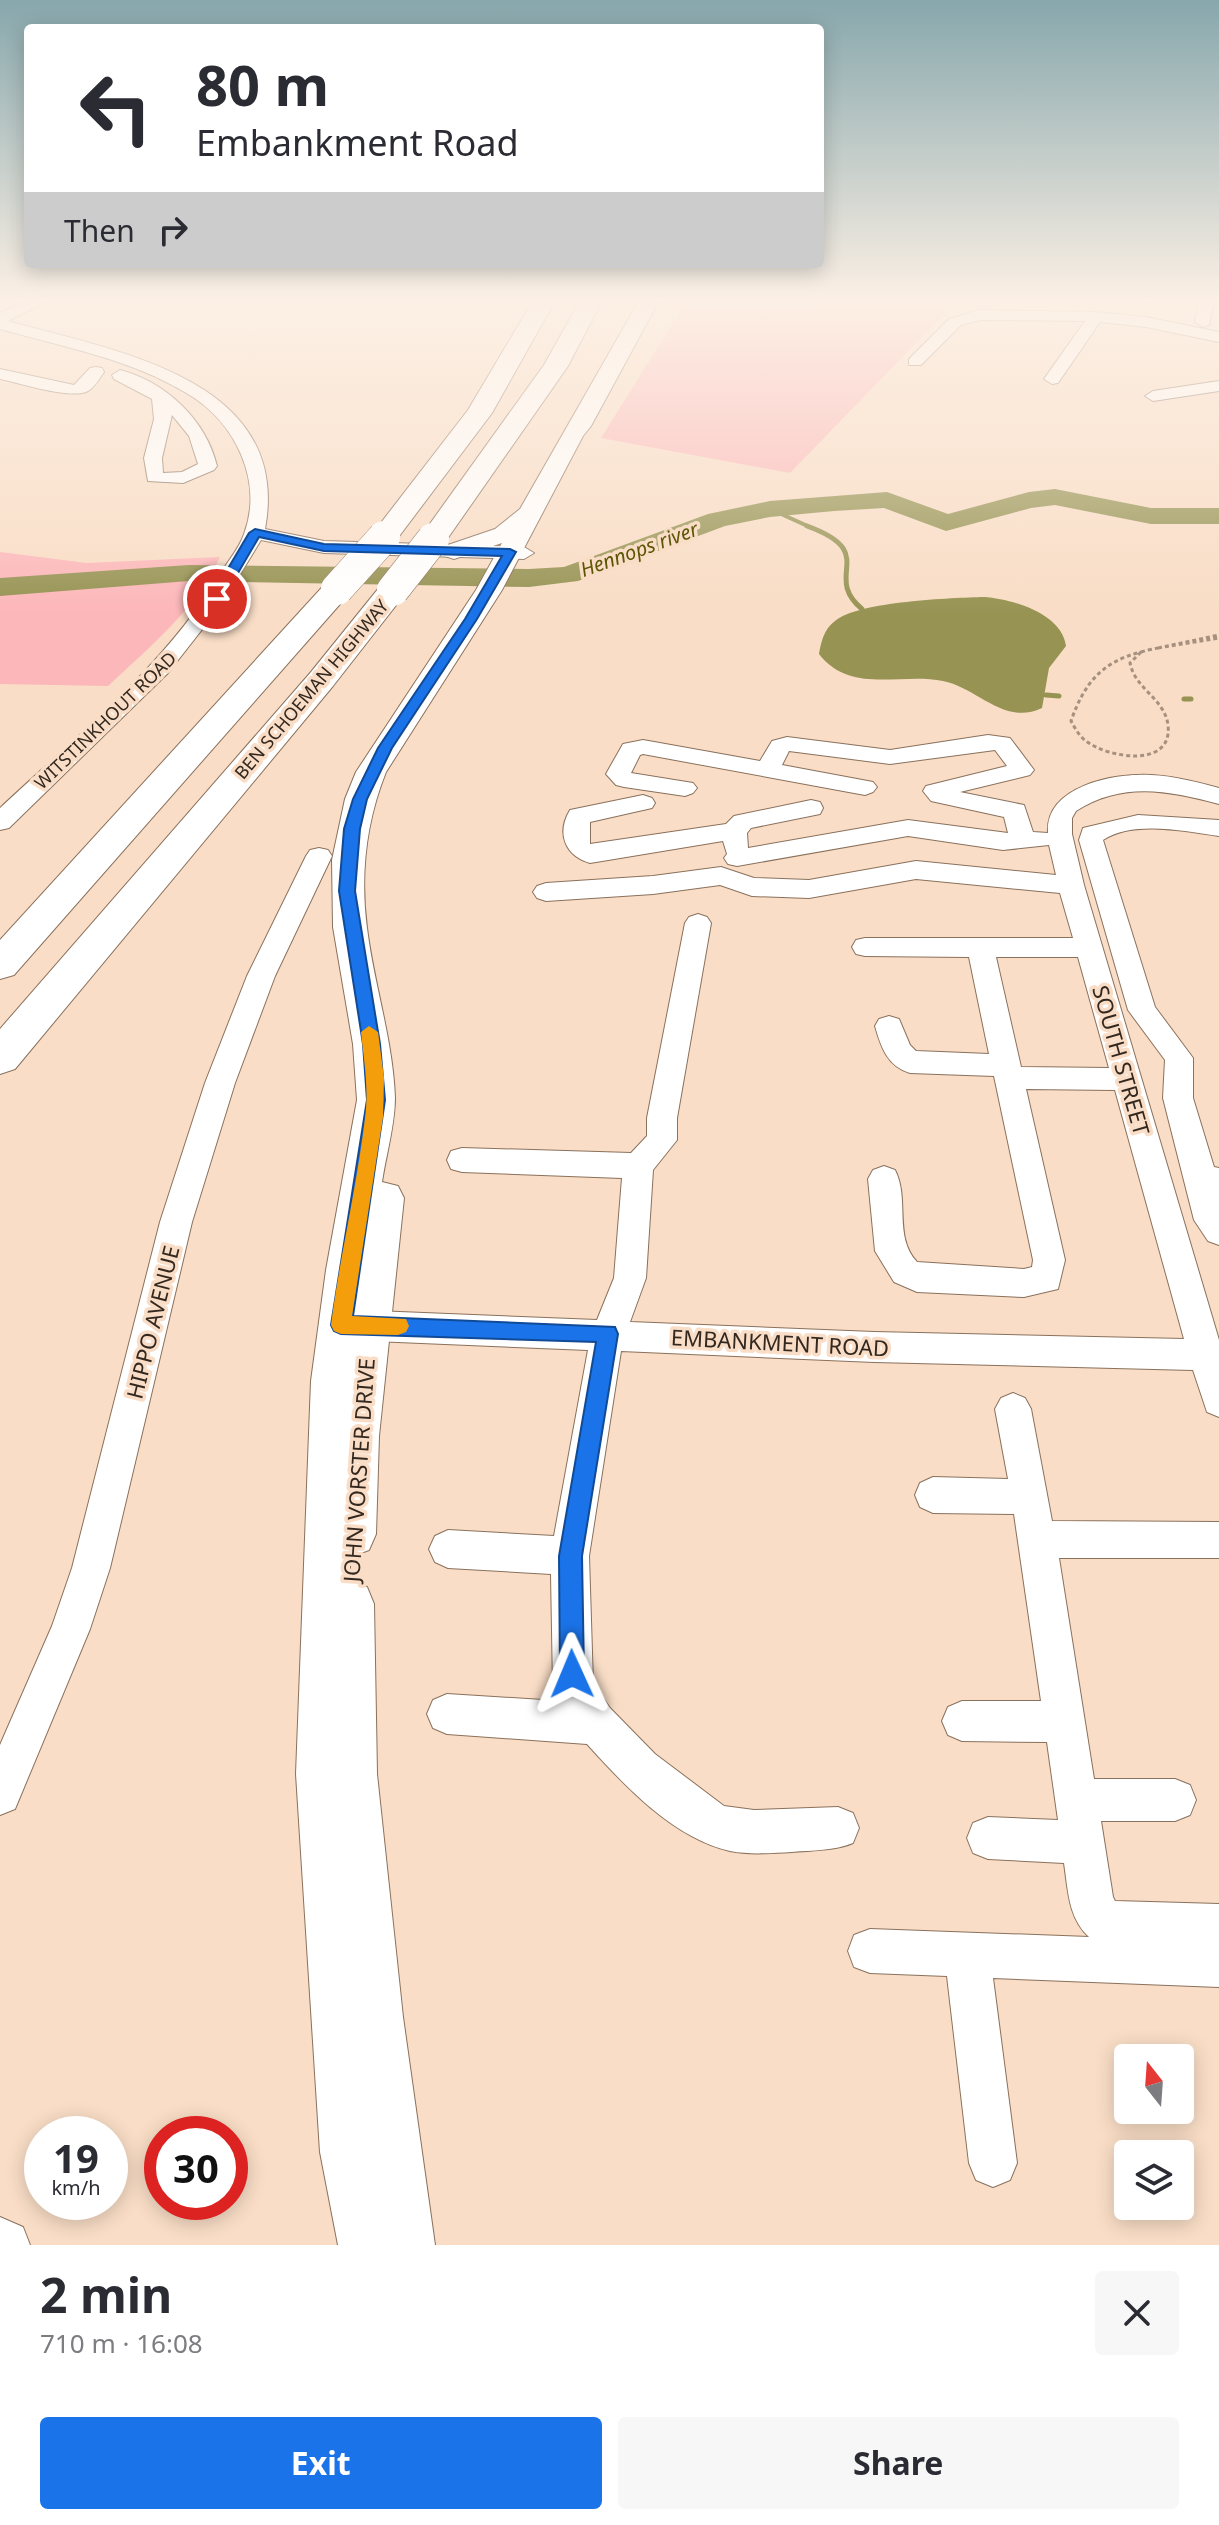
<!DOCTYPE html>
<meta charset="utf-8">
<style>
body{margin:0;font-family:"Noto Sans",sans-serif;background:#f7f7f7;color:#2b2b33;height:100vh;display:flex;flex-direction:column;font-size:30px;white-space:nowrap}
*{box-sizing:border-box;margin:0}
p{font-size:26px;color:#7c7c81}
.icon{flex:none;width:44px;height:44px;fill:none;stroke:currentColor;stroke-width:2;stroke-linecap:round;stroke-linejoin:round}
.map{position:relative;height:2245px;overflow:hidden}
.side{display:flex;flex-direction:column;background:#fff;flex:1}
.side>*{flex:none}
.top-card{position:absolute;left:24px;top:24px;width:800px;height:244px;border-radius:8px;box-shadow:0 4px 20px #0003;background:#fff;color:#2b2b33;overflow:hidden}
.needle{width:52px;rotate:343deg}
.buttons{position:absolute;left:1114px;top:2044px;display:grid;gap:16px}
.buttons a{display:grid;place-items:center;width:80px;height:80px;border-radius:8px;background:#fff;box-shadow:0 4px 20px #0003;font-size:40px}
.speed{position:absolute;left:24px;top:2116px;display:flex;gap:16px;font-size:40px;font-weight:700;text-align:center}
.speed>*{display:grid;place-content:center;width:104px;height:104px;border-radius:50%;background:#fff;box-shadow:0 4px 20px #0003;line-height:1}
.speed small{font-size:20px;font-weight:400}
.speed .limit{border:12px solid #d22;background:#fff;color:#111}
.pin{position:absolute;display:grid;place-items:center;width:68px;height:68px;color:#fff;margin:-34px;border:4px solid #fff;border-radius:50%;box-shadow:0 2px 8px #0007}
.me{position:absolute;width:88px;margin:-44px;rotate:359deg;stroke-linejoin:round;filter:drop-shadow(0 0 6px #0008)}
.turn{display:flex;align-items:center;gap:28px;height:168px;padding:0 40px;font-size:36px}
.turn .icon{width:104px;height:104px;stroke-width:2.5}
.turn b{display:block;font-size:56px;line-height:68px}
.then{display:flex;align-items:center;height:76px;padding:0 40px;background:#0003;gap:16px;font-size:30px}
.round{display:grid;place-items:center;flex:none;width:84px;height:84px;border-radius:8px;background:#f7f7f7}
.head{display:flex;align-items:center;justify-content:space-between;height:136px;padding:0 40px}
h1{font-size:48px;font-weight:700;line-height:60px}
.action{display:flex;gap:16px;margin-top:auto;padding:16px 40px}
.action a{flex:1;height:92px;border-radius:8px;background:#1a73e8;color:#fff;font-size:32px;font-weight:700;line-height:92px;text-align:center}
.action a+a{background:#f7f7f7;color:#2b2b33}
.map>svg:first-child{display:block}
</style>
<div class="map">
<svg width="1219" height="2245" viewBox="0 0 1219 2245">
<rect width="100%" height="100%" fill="#f9ddc6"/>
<!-- green -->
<path fill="#fcb7ba" d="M688 299H828L814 310H948L790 473 601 438Z
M0 552 87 563 220 557C194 611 151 646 108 686L0 684Z"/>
<!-- water -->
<path fill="#969353" d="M984 597C1013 599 1062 614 1066 646L1049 668 1042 708C1004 726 978 688 943 681 901 672 851 695 819 654 821 642 824 629 835 621 859 601 952 598 984 597Z"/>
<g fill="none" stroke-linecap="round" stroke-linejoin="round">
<!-- stream-far1 -->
<path stroke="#969353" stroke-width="4" d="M770 509 812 528"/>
<!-- stream -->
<path stroke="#969353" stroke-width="5" d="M807 526C881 553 821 575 862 609
M1046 695 1059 696
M1184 699H1191"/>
<!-- river -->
<path fill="#969353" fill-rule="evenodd" d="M1055 489 1151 508H1219V524H1151L1055 505 1031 508 946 531 884 508 834 511 770 517 725 526 578 581 529 587 189 581 0 596V578L189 565 529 569 564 567 708 514 770 501 887 492 948 514 1029 492Z"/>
<defs>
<path id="minor" d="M32 299H51L8 321C114 351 293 378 265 529L324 541 524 547 534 553 524 559 324 553 261 540 222 604 168 673 9 828 0 830V808C78 735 163 667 219 576 227 562 239 549 244 534 264 481 235 422 188 394 131 359 63 347 0 329V313Z
M1138 299H1163L1164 300 1156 305 1141 302Z
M1199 299H1214L1209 325 1203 327 1195 322Z
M979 310 1096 312 1146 317 1219 332V342L1146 327 1100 322 1058 383 1052 384 1044 379 1085 321 980 320 961 325 921 365H909V359L949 319Z
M96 367 102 368 104 372C100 378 94 388 88 391 71 400 20 383 0 379V369L74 385 90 368Z
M120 370C166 382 206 420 217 466L214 470 183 483 148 481 144 458 154 419 152 399 114 379 112 375ZM172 415 189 436 198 464 182 472 163 473 162 458Z
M1219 381V391L1153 401 1145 396 1153 391Z
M988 735 1010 738 1034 770 1030 775 960 792 1024 805 1033 832 1048 833C1045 786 1114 773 1151 775 1174 776 1197 782 1219 788V804C1169 791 1123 781 1076 811L1072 818V834L1084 885 1219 1340V1417L1207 1412 1193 1370 874 1362 621 1351 589 1556 593 1684 610 1708 655 1754 724 1806 754 1810 838 1807 853 1813 859 1828 853 1843C834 1851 813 1850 792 1852 772 1853 750 1855 730 1851 673 1838 624 1785 587 1744L447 1734 433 1728 427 1714 433 1700 447 1694 559 1701 553 1687 551 1574 448 1568 435 1562 429 1549 435 1536 448 1530 554 1536 588 1350 350 1340 338 1336 333 1325 338 1314 350 1310 597 1320 614 1278 622 1178 462 1172 451 1169 447 1160 451 1151 462 1148 631 1153 647 1136V1118L685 923 689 917 698 914 707 917 711 923 677 1118V1140L653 1170 646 1278 630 1322 874 1332 1184 1339 1115 1090 1026 1089 1065 1260 1058 1289 1024 1297 917 1292 894 1282 875 1251 868 1179 873 1170 884 1166 895 1170C910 1199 893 1236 917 1262L1024 1269 1032 1267 1033 1260 994 1076 910 1073C887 1066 881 1047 875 1026L879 1019 889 1016 899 1019 910 1045 916 1051 989 1054 969 957 865 956 856 954 852 947 856 940 865 938H1073L1060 893 916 879 809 898 752 896 720 885 653 894 546 901 537 898 533 892 537 886 546 883 653 876 721 867 754 878 809 880 916 861 1056 875 1049 845 1003 850 908 836 737 866 728 864 724 858 727 854 723 841 590 863C565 856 556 833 570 810L643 795 652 798 655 803 652 808 590 822V844L726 824 734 816 811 800 820 802 823 808 820 814 751 828 747 833 748 848 908 820 1008 833 1004 817 931 801 923 791 926 786 1007 766 995 750 890 764 789 751 782 765 873 782 877 787 873 792 865 795 643 754 640 755 631 773 693 783 697 788 693 793 685 796 624 787 616 785 606 774 623 744 643 740 760 761 772 741 787 737 890 750ZM996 957H1078L1109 1068 1021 1067Z
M1138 815 1219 820V836C1185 831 1133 820 1103 840L1155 1007 1193 1058V1098L1214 1167 1219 1168V1245L1208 1241 1194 1220 1163 1098 1165 1060 1128 1010 1079 840 1083 828Z
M319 848 328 850 332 856 275 976 235 1083 192 1222 110 1568 90 1629 15 1809 0 1815V1745L52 1626 72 1568 160 1222 205 1083 247 976 306 856 310 850Z
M1013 1393 1025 1398 1031 1409 1052 1521 1219 1522V1558H1059L1094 1779H1175L1190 1785 1196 1800 1190 1815 1175 1821H1101L1113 1897 1115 1901 1219 1904V1987L993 1978 1017 2163 1010 2180 993 2187 976 2180 969 2163 947 1976 870 1973 854 1967 848 1951 854 1935 870 1929 1089 1937C1068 1918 1068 1889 1064 1863L988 1859 973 1853 967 1838 973 1823 988 1817 1058 1820 1047 1742 962 1741 948 1735 942 1721 948 1707 962 1701H1041L1014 1514 933 1513 920 1507 915 1495 920 1483 933 1477 1008 1479 995 1409 1001 1398Z
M0 2217 23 2227 30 2245H0Z"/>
<path id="major" d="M640 299H660L591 426 583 436 502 590 386 772C366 822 360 875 367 928 374 985 393 1040 395 1098 395 1125 386 1155 382 1182L398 1186 404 1198 379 1436 376 1534 369 1550 350 1557V1580L367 1587 374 1604 377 1774 403 2017 435 2245H338L320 2152 296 1774 311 1381 326 1270 357 1100 353 1044 333 927 332 860 345 799 356 772 476 590 502 543 454 559 445 556 441 551 445 546 495 529 520 509Z"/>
<path id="highway" d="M534 299H556L492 413 394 543 384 546 374 543 370 537 468 410Z
M581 299H603L568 366 443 545 433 548 423 545 419 539 544 365Z
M337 580 348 583 352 589 348 595 14 975 0 979V940L326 583Z
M393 581 404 584 408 590 333 686 15 1069 0 1074V1029L311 672 382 584Z"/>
</defs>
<!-- minor casing -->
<use href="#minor" stroke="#8a715c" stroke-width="2"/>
<!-- major casing -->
<use href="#major" stroke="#8a715c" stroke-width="2"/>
<!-- highway casing -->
<use href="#highway" stroke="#8a715c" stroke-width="2"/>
<!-- path -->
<path stroke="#a69180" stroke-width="3" stroke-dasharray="4 3" stroke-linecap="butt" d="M1158 648 1219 635
M1158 648 1219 638
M1148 650 1158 648
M1148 650 1158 648
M1141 652 1130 663C1135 689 1165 699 1168 725 1173 769 1108 758 1086 741 1079 736 1075 728 1071 721 1084 684 1101 662 1141 652Z
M1141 652 1148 650
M1141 652 1148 650"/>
<!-- minor -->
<use href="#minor" fill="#fff" fill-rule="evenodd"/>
<!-- major -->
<use href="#major" fill="#fff" fill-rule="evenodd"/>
<!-- highway -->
<use href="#highway" fill="#fff" fill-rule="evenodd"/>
<defs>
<path id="highway-bridge" d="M337 589 384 537
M393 590 433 539"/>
</defs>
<!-- highway-bridge casing -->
<use href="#highway-bridge" stroke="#8a715c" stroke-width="33" stroke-linecap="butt"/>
<!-- highway-bridge -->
<use href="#highway-bridge" stroke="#fff" stroke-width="32"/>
</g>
<!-- sky -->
<linearGradient id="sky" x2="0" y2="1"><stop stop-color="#87a7ac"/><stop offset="0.49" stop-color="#fcf0e5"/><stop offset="1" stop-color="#fcf0e5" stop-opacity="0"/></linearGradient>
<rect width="1219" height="613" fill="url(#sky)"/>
<!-- route -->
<path fill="#1a73e8" stroke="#114b97" stroke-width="2" d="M255 529 324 544 510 549 516 552 477 619 392 748 367 799 360 829 355 891 380 1044 385 1100 353 1316 615 1327 618 1334 582 1556 584 1674 581 1682 572 1686 564 1682 560 1674 559 1556 596 1342 341 1334 334 1331 331 1325 367 1100 363 1044 339 891 344 829 353 799 378 748 465 619 502 556 324 551 259 537 221 602H212L210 599 249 533Z"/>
<!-- slow -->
<path fill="#f59e0b" d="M369 1026 378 1032 384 1078 383 1117 352 1316 406 1319 409 1326 406 1332 398 1335 341 1334 334 1331 331 1325C340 1255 357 1187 365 1118 369 1089 364 1061 361 1032Z"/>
<g text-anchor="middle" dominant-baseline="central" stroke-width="7" stroke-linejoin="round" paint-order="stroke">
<!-- far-street labels -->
<g font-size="18" fill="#33281f" stroke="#f9ddc6">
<text transform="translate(311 689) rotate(-50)">BEN SCHOEMAN HIGHWAY</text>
<text transform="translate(105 720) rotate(-44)">WITSTINKHOUT ROAD</text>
</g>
<!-- far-water labels -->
<g font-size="20" font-style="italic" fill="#5b5706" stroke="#f9ddc6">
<text transform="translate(639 549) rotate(-20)">Hennops river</text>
</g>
<!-- street labels -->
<g font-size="22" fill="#33281f" stroke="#f9ddc6">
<text transform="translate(1122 1060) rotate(74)">SOUTH STREET</text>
<text transform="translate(152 1322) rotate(-76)">HIPPO AVENUE</text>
<text transform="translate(780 1342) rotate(3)">EMBANKMENT ROAD</text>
<text transform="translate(358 1470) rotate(-86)">JOHN VORSTER DRIVE</text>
</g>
</g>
</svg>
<div class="buttons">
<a><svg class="needle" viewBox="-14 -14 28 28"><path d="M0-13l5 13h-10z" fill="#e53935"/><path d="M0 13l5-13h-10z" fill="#7c7c81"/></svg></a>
<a><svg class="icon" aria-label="layers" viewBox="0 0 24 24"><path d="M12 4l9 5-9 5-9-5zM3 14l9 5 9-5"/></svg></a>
</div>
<div class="speed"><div>19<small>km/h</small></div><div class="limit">30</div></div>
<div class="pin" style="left:217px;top:599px;background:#d93025"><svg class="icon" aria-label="arrive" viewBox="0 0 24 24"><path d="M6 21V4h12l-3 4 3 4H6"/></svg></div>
<svg class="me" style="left:572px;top:1674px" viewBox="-20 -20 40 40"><path d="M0-17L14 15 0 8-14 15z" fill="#1a73e8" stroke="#fff" stroke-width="4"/></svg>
<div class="top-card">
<div class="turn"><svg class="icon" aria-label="left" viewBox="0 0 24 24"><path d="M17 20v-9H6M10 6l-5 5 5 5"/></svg><div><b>80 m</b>Embankment Road</div></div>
<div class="then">Then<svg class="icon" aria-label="right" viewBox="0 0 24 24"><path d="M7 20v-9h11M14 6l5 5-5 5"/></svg></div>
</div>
</div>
<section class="side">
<div class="head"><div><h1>2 min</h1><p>710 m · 16:08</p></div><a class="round"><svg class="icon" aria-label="close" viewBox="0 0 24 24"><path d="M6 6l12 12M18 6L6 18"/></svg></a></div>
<div class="action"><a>Exit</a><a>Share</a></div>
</section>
